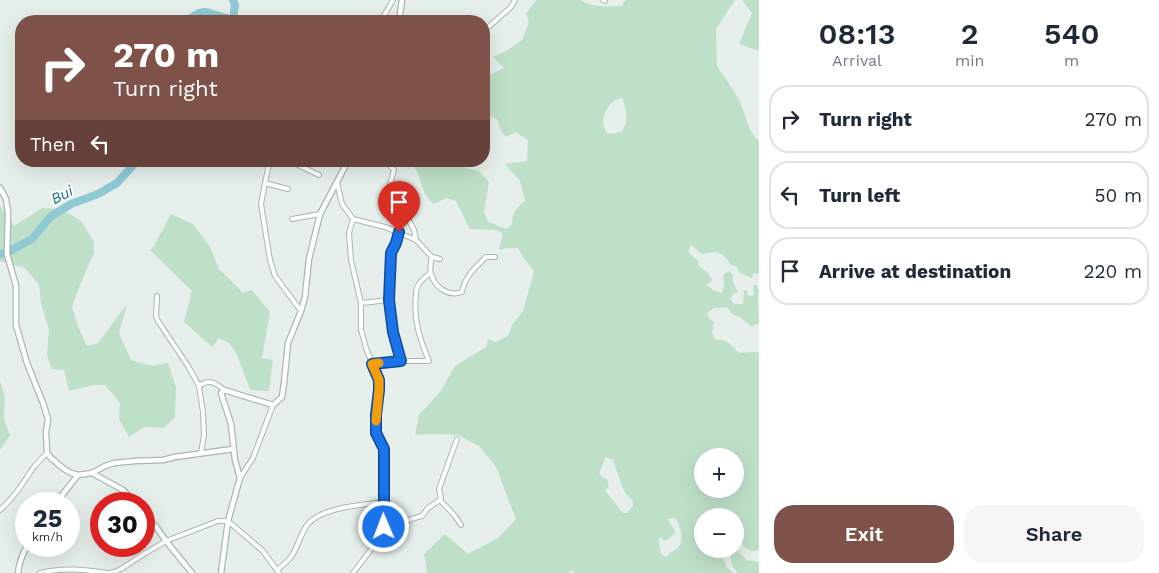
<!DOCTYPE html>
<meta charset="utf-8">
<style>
body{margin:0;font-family:"Work Sans",sans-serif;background:#f6f6f7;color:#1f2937;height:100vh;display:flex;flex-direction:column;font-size:19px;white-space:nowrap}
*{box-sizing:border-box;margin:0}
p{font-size:16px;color:#747a83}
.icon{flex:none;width:28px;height:28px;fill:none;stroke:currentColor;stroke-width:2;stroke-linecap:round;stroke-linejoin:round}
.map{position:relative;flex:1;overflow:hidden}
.drawer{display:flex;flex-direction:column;background:#fff;width:400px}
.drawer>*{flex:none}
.guide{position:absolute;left:15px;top:15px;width:475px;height:152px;border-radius:20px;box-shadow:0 5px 20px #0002;background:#7f5249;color:#fff;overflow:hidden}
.buttons{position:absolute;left:694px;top:448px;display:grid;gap:10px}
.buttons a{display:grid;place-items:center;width:50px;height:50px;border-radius:50%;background:#fff;box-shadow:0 5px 20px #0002;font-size:25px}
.speed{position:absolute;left:15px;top:492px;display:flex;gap:10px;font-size:25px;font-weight:700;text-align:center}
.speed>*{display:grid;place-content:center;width:65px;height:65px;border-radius:50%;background:#fff;box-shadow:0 5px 20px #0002;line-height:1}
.speed small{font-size:12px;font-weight:400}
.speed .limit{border:8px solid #d22;background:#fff;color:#111}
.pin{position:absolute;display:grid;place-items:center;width:42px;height:42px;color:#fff;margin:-51px -21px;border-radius:50% 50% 50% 0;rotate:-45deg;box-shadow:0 0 5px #0007}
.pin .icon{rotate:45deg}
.me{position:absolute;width:55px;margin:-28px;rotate:359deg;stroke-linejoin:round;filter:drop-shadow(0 0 4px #0008)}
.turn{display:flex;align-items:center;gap:18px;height:105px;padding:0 15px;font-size:22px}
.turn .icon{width:65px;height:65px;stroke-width:2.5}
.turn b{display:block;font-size:35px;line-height:42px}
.then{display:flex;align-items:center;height:48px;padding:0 15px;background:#0003;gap:10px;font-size:19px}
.eta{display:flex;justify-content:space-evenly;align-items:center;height:85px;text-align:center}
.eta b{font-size:30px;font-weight:600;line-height:35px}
.primary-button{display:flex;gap:10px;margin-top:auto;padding:10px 15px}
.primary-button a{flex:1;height:58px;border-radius:20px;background:#7f5249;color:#fff;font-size:20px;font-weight:600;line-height:58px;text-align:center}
.primary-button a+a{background:#f6f6f7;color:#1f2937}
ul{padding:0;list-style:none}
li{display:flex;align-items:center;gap:15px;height:68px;margin:0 10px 8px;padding:0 5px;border:2px solid #e0e1e3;border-radius:20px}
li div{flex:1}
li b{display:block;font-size:19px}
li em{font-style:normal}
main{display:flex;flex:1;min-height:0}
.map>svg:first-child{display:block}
</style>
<main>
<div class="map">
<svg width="759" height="573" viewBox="0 0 759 573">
<rect width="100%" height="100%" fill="#e6efeb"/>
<!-- green -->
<path fill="#bfe0c8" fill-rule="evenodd" d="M536 0H580C592 7 607 7 621 6L626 0H735L716 29 717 66 739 99 749 127 753 135 759 141V276L758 274 753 273 752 278 740 273 737 267 730 264C728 259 721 252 715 252 711 252 706 254 702 254L691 245 689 248V253L698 261 699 266 708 273 712 279 711 282 708 283 707 285 713 290 722 293 724 285 723 275 729 271 733 275V282L738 292 733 294 730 300 735 304H743L744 290 747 291 748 296 754 295 753 285H756L759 290 758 295 759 323 753 326H751L741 318 732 314 727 307 714 308 707 313 710 319 714 322 712 334 716 340C729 338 731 347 740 353 747 353 752 351 759 353V550C751 553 745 549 741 542L735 541V516H702V549H727L723 557 726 566 733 573H575L571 570 568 573H427V572L424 554 445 534 468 554 498 538 516 519 496 467 479 446 458 435 431 434 415 435 419 415 440 392 455 366 486 347 488 339 496 342 508 336 512 325 523 311 534 271 524 259 518 248H508L499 250 503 233 495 230 470 229 456 201 446 198 434 204C432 202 429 200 428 198 418 186 424 173 408 162L409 161H430L434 167H444L451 163 480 172 489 182 484 212 488 222 507 229 512 224C513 212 515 209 525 201L520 181 505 164 527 161 528 140 515 132 506 137 501 131 497 119 484 114V83L488 76 504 68 493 57 508 50 522 40 529 22 526 14ZM622 98C626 109 630 122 621 132L608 134C606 132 605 130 604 127 601 120 607 105 614 101 615 100 621 98 622 98ZM735 456V489H702V456ZM606 457 613 460 623 489 626 494 633 501V506L627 513H623L605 490 609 487 607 479 603 478 599 473ZM673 518 676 519C683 532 686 548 669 553L668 556C659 559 659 544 659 537L666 541 676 532 667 519Z
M742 0H759V51L739 44 752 13Z
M0 206 14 226 42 208 62 209 81 221 94 242V253L80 285 72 307 79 329 87 346 98 343 127 304 119 333 131 360 152 366 168 363 176 387 175 417 164 428 145 427 129 437 119 419 120 403 105 385H94L69 391 64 370 52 369 47 355 49 329 41 304 39 285 25 268 0 261Z
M171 214 193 224 210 247 219 269 243 293 252 290 270 312 262 358 273 360 269 391 250 390 237 355 229 343 219 338 212 347 184 322 192 291 150 250 154 246Z
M0 380 5 397 4 418 10 435 0 450Z
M738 551 747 560 759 562V573H738C732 567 730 562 731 553Z"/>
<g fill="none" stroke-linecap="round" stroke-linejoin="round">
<!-- river -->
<path stroke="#8ec9d4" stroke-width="8" d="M186 21 199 13 206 12 233 20 235 5 233 0
M0 254 6 253 32 239 50 217 71 204 98 194 117 183 136 162 138 161"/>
<defs>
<path id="minor" d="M603 0 605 1
M381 21 393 0
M484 31 511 7 515 0
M271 161 268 168 261 204 270 260 275 276 301 311
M290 161 319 175
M385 161 394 170 389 188 392 202 401 206 414 230 416 240
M337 182 342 204 353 219 349 233 351 260 361 303V330L366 348 379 380V390L376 415V433L384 449V527L382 535 353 573
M265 183 288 189
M292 219 320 214
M353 219 385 227 416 240 432 257 440 259
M399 232 396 243 391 253 389 300 393 332 401 361
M432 257C431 263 429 269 431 274 435 288 449 297 462 292 465 276 475 268 486 257H495
M157 296 156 316 158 321 188 366 199 386 203 412 204 435 201 453
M361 303 389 300
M372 364 401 361H429C420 340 413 319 416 295 416 292 416 287 419 284 421 280 427 276 430 273
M199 386C209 379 215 382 224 390
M240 478 253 458 273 405
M440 500 455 516 461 525
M0 510C14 498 23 483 33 468 37 463 42 458 47 453
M384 527C398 525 409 519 422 516L428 508 440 500 441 498 439 489 457 439
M277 570C282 566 287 562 291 557 298 547 300 535 307 525 321 507 362 505 384 502
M40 573C63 567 85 570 108 573L114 572 121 569 144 554 166 541 218 521H228L263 551 279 573"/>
<path id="tertiary" d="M399 21 402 0
M0 188 6 199 8 213 7 254 16 286V325L27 363 43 403 48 419 46 432 47 453 51 458 64 469 71 473 78 475 92 473 105 466 114 463 135 461 163 460 175 457 233 449
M92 473 123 490 136 504
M55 504 78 475
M144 513 157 528 166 541 192 573
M18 573C19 563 22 555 27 546
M221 573 228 521 240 478 235 460 231 424 221 393 224 390 273 405 282 397 284 383 288 343 301 311 305 297 309 259 320 214 348 161"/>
</defs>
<!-- minor casing -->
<use href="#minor" stroke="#a8b8b2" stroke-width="6"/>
<!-- tertiary casing -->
<use href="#tertiary" stroke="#a8b8b2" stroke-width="7"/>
<!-- minor -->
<use href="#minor" stroke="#fff" stroke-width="4"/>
<!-- tertiary -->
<use href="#tertiary" stroke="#fff" stroke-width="4.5"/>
</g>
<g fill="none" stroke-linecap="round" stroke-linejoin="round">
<defs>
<path id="route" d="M384 527V449L376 433V415L379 390V380L372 364 401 361 393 332 389 300 391 253 396 243 399 232"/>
</defs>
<!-- route casing -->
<use href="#route" stroke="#114b97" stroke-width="12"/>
<!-- route -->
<use href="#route" stroke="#1a73e8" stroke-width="9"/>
<!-- slow -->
<path stroke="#f59e0b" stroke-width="9" d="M376 421 379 390V380L372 364 379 363"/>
</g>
<g text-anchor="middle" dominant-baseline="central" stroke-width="4.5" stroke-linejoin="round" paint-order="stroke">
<!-- water labels -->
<g font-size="15" font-style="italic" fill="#1c6f80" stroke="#f7fbf9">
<text transform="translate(62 195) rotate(-27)">Bui</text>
</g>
</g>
</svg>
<div class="buttons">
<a>+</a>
<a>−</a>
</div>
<div class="speed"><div>25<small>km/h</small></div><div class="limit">30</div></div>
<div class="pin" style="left:399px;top:232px;background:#d93025"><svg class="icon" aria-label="arrive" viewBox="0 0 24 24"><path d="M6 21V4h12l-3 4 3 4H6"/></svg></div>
<svg class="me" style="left:384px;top:527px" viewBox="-20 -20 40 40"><circle r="17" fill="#1a73e8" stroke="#fff" stroke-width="3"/><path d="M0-11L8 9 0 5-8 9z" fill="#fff"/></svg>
<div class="guide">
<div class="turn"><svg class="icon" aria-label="right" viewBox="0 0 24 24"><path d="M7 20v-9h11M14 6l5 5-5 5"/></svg><div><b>270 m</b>Turn right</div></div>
<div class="then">Then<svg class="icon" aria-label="left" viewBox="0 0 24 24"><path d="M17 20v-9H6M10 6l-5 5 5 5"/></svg></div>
</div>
</div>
<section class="drawer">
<div class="eta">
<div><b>08:13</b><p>Arrival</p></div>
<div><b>2</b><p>min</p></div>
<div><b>540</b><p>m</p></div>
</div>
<ul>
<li><svg class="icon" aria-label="right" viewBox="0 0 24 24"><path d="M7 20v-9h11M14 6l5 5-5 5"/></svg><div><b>Turn right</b></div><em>270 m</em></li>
<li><svg class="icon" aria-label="left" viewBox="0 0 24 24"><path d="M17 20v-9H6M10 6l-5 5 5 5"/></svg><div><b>Turn left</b></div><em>50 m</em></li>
<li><svg class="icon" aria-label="arrive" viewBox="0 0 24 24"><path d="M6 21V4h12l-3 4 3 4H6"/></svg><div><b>Arrive at destination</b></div><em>220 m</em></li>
</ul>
<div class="primary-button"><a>Exit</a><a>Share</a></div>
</section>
</main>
